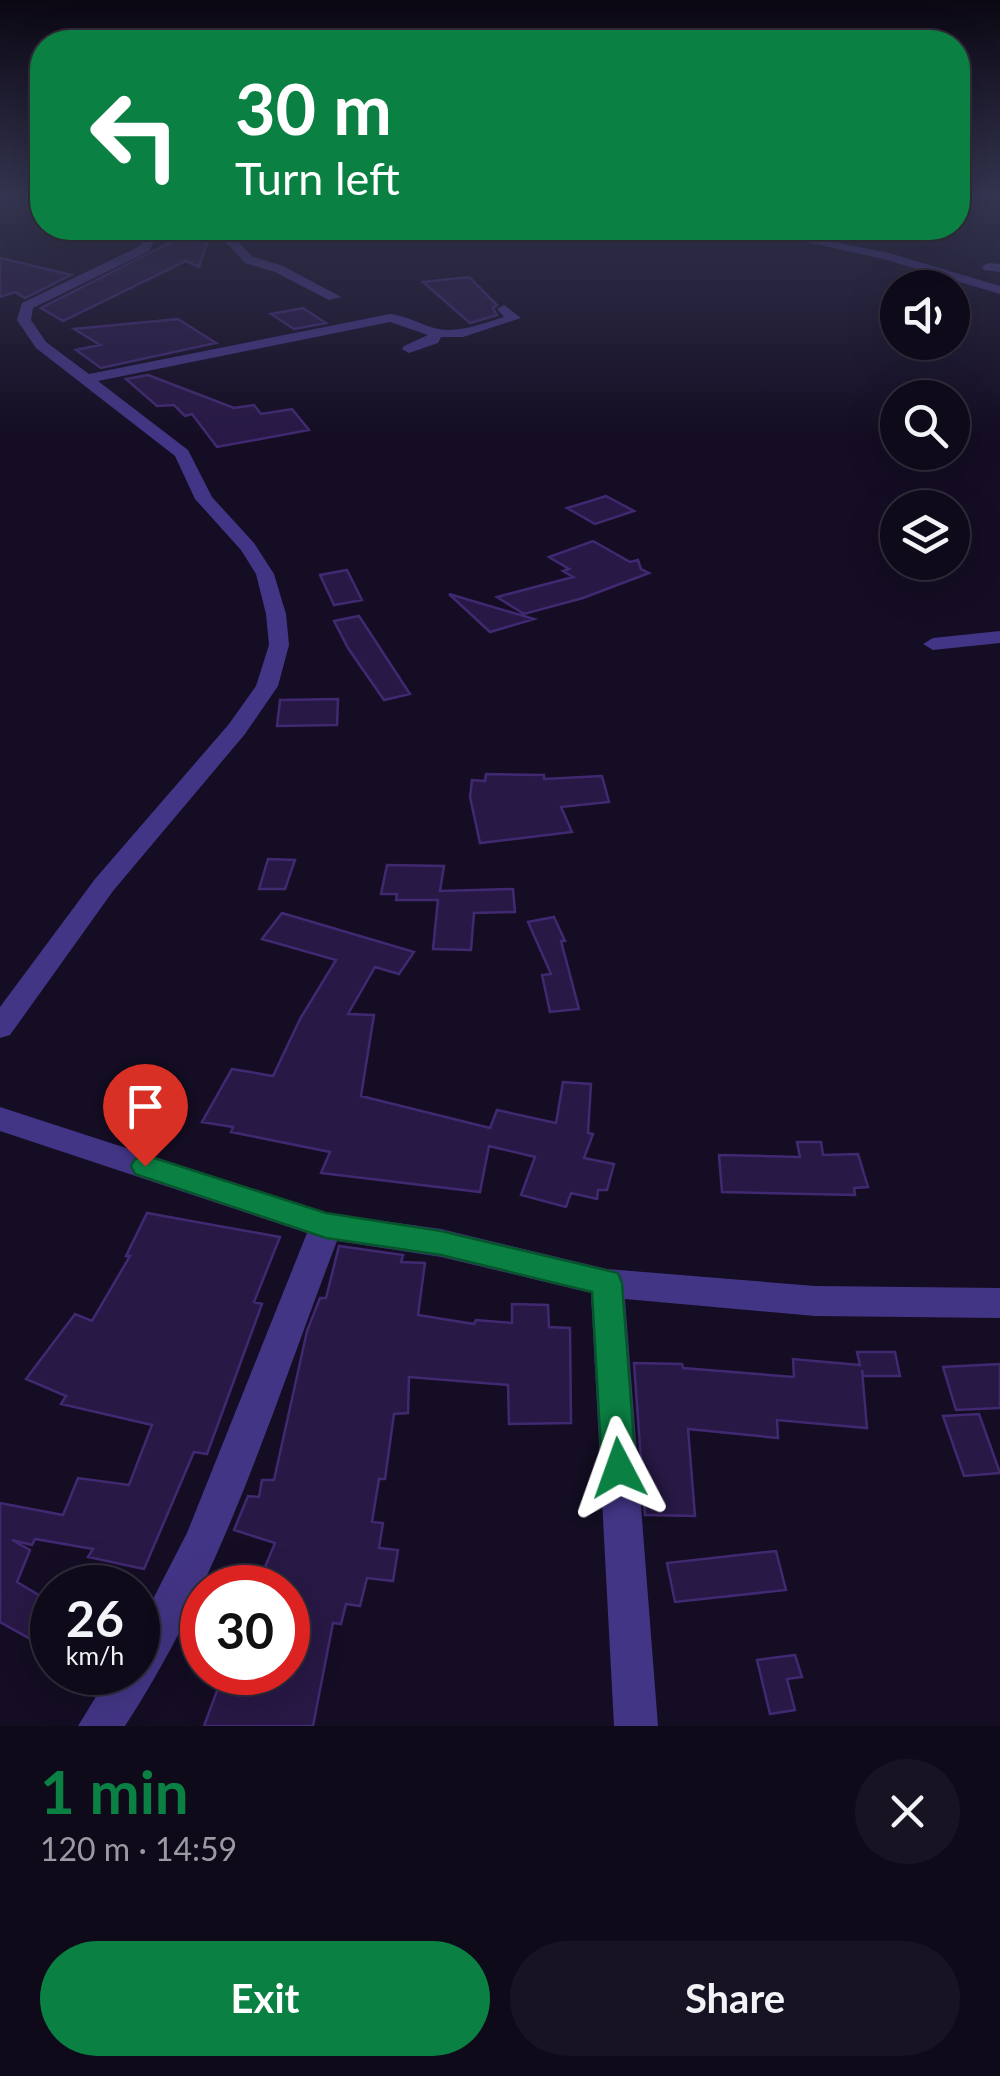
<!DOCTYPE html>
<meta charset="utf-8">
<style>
body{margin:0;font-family:Lato,sans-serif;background:#181323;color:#f1f3f6;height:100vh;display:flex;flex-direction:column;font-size:38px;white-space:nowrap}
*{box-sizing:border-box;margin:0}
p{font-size:32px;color:#9b9aa2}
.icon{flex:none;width:55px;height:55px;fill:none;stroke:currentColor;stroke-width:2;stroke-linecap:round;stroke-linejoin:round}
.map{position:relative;height:1726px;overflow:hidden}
.sheet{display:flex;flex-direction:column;background:#0f0a1a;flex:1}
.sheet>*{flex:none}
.top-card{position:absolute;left:30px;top:30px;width:940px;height:210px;border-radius:40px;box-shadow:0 10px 40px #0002,0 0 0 2px #2f2b39;background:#0b8043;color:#fff;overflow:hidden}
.fabs{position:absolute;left:880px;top:270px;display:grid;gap:20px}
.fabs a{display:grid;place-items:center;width:90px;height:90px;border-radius:50%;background:#0f0a1a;box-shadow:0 10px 40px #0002,0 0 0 2px #2f2b39;font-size:50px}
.speed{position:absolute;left:30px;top:1565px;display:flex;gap:20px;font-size:50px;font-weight:700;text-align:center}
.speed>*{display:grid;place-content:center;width:130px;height:130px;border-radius:50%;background:#0f0a1a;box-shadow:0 10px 40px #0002,0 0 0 2px #2f2b39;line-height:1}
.speed small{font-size:25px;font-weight:400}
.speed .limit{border:15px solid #d22;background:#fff;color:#111}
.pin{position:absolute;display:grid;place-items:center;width:85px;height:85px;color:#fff;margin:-102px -42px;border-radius:50% 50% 50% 0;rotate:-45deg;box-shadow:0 0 10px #0007}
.pin .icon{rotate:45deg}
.me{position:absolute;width:110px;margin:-55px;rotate:356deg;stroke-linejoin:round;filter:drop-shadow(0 0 8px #0008)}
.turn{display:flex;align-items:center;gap:35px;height:210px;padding:0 40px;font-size:45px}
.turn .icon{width:130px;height:130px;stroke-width:2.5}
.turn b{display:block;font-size:70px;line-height:85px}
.round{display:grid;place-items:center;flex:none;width:105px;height:105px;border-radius:52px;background:#181323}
.overview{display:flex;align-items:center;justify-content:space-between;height:170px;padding:0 40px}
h1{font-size:60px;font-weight:700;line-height:75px;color:#0b8043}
.primary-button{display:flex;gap:20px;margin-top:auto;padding:20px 40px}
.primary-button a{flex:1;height:115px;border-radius:60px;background:#0b8043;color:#fff;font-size:40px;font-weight:700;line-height:115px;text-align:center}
.primary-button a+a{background:#181323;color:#f1f3f6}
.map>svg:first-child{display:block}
</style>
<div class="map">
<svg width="1000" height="1726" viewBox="0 0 1000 1726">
<rect width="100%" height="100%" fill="#140d23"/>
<!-- building -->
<path fill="#271845" stroke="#412972" stroke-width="2.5" d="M211 231 199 267 186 261 63 321 41 308 191 232Z
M0 258 71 275 25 298 15 292 0 297Z
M469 277 497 305 493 308 497 315 470 323 423 282Z
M303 308 326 323 294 329 271 314Z
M178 319 216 343 101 368 76 350 100 345 74 329Z
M148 375 234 408 254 405 261 414 292 409 309 430 217 447 192 414 185 416 174 405 157 406 126 379Z
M606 496 634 511 595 524 567 508Z
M593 541 630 562 638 560 641 569 649 573 583 598 524 614 497 597 573 577 563 571 569 569 549 557Z
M347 570 362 600 334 605 320 575Z
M449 594 534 619 490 632Z
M359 616 410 694 384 700 348 648 334 621Z
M338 699 337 725 277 726 280 700Z
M486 774 544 775V779L602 776 609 802 561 807 572 832 480 843 470 797 472 780 485 781Z
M268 859 295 860 285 889H259Z
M387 865 444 866 440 891 513 889 515 912 474 913 471 950 433 949 438 900H396L397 894H381Z
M282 913 414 952 399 974 375 967 348 1014 374 1015 361 1096 490 1128 497 1110 556 1123 563 1082 591 1084 588 1133 593 1134 584 1158 614 1164 607 1190H598L597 1199 571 1193 566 1207 521 1195 535 1157 489 1146 480 1192 321 1173 330 1152 231 1132 233 1127 202 1122 232 1069 273 1076 300 1019 336 960 262 939Z
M554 917 565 941H561L579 1009 550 1012 542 975 551 974 528 922Z
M797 1142H821L823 1155 858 1154 868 1187 854 1188 855 1195 722 1192 719 1155 800 1157Z
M147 1213 280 1237 254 1302 262 1304 207 1454 194 1452 144 1569 88 1557 93 1549 35 1539 32 1545 12 1540 30 1550 17 1582 52 1603V1651L0 1622V1503L63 1515 78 1478 129 1485 152 1425 61 1404 66 1396 26 1379 75 1314 92 1321 130 1256H126Z
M339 1246 403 1255 401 1262 425 1263 418 1315 474 1324 476 1320 512 1323V1304L548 1305 549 1327 570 1328 571 1423 509 1424 508 1385 409 1377 408 1413 394 1414 385 1479H379L372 1522 383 1523 379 1548 398 1550 393 1581 367 1578 360 1606 346 1604 341 1624 333 1623 313 1726H204L224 1672H288V1588L258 1584 275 1543 234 1530 248 1496 259 1497 262 1480H274L307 1331 320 1298H326Z
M857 1352H895L900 1376H863L862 1370 867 1428 777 1420 778 1438 688 1429 695 1516 645 1515 634 1363 682 1364 683 1368 794 1377 793 1359 860 1365Z
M1000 1364V1408L956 1410 943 1367Z
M979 1414 1000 1473 964 1476 943 1416Z
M776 1551 786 1590 675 1602 667 1563Z
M795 1655 802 1677 787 1679 795 1710 770 1714 757 1660Z"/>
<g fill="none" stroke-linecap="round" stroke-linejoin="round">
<!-- minor -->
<path fill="#433585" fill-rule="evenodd" d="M151 228H162L149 251 33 308 31 320 46 342 89 374 390 314C408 316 421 325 438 329 460 333 484 323 504 317L497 309 504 305 521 318 463 337H441L438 343 409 353 402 349 404 346 428 335 390 322 98 381 188 450 212 497 254 543 274 574 286 614 289 645 278 686 245 734 113 891 10 1035 0 1038V1007L95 879 229 724 256 686 269 645 266 614 256 574 241 550 195 499 175 456 36 348 17 320 22 303 140 246Z
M213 228H224L253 257 283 266 341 297 329 300 275 272 245 263Z
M744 228H764L889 253 1000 286V294L887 260Z
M988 263 1000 264V272L984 270 982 267Z
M1000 631V643L933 650 923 644 933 638Z
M0 1107 326 1213 441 1229 607 1269 815 1286 1000 1288V1318L815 1316 625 1299 658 1726H614L591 1293 441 1257 337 1241C274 1405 222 1578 125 1726H78L111 1672H138V1628L187 1533 307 1233 0 1131Z"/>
</g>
<!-- sky -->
<linearGradient id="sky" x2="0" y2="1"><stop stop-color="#0b0713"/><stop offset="0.45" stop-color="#343550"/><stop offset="1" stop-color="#343550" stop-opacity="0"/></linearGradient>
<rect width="1000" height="437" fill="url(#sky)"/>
<!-- route -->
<path fill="#0b8043" stroke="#07532c" stroke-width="2.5" d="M145 1155 326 1213 441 1231 618 1273 622 1283 636 1468 631 1479 619 1484 607 1479 602 1468 592 1292 441 1255 326 1238 135 1174 131 1166 135 1159Z"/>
</svg>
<div class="fabs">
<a><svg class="icon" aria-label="sound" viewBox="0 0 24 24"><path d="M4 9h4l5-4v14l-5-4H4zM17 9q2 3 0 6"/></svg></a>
<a><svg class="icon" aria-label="search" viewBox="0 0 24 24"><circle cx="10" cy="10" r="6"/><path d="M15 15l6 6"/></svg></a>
<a><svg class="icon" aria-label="layers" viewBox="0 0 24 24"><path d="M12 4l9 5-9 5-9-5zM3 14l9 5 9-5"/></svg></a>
</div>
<div class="speed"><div>26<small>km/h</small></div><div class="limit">30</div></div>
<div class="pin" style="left:145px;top:1166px;background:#d93025"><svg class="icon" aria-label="arrive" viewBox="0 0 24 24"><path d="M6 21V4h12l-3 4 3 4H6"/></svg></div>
<svg class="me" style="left:619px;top:1468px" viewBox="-20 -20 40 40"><path d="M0-17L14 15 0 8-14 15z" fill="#0b8043" stroke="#fff" stroke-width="4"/></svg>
<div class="top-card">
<div class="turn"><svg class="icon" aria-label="left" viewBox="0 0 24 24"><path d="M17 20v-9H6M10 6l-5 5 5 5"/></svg><div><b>30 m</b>Turn left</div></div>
</div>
</div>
<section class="sheet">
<div class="overview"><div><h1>1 min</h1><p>120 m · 14:59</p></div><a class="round"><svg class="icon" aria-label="close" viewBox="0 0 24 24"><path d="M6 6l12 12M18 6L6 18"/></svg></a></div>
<div class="primary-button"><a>Exit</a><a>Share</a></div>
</section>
